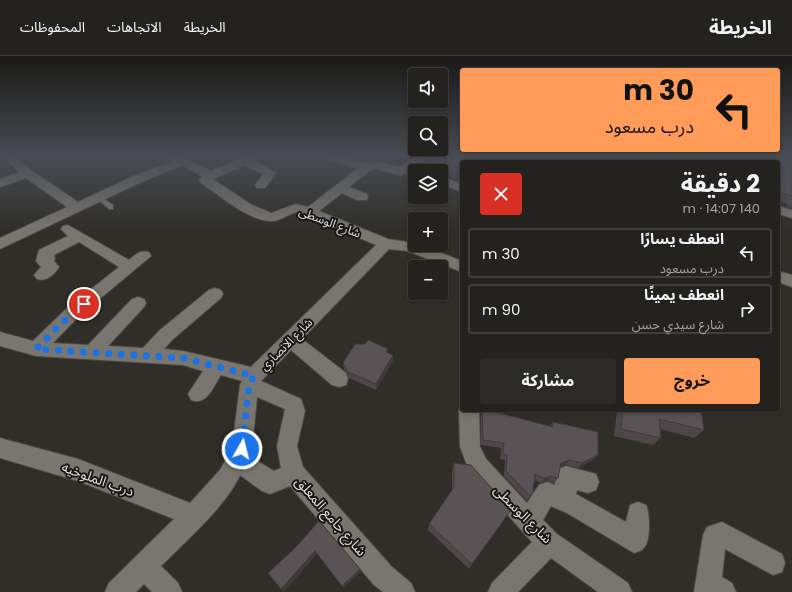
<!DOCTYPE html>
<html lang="ar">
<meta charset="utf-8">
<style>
body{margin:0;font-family:Poppins,"Noto Sans Arabic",sans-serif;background:#2c2a27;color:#f1f3f6;direction:rtl;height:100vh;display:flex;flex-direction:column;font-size:15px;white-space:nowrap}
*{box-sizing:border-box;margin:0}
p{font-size:13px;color:#a3a4a4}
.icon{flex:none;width:22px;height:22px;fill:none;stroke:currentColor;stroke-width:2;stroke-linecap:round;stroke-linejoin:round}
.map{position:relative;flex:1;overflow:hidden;direction:ltr}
.panel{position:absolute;left:460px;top:104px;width:320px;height:252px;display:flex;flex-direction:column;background:#24221e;border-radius:4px;box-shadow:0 2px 6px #0003,0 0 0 1px #413f3c;direction:rtl}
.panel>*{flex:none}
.banner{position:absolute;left:460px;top:12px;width:320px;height:84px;border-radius:4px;box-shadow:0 2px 6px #0003,0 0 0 1px #413f3c;direction:rtl;background:#fe9b59;color:#111;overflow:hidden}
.buttons{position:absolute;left:408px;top:12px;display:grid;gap:8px}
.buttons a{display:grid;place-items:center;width:40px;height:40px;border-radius:4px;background:#24221e;box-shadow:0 2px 6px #0003,0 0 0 1px #413f3c;font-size:20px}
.pin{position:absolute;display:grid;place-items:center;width:34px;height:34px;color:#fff;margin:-17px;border:2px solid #fff;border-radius:50%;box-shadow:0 1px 4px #0007}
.me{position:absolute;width:44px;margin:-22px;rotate:8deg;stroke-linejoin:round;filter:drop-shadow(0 0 3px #0008)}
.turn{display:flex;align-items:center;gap:14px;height:84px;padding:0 20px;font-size:18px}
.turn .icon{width:52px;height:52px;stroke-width:2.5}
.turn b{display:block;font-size:28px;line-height:34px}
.round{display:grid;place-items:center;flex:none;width:42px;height:42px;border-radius:4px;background:#2c2a27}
.headline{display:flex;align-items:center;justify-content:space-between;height:68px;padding:0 20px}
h1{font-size:24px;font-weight:700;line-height:30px}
.button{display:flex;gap:8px;margin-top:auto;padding:8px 20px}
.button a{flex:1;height:46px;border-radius:4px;background:#fe9b59;color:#111;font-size:16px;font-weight:700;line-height:46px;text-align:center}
.button a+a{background:#2c2a27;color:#f1f3f6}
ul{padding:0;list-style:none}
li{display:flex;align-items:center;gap:12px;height:50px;margin:0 8px 6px;padding:0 12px;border:2px solid #413f3c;border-radius:4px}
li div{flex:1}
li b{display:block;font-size:15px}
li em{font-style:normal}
header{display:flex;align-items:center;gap:24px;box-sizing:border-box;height:56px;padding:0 20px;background:#24221e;border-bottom:1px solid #413f3c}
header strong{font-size:19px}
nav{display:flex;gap:22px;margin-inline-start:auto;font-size:14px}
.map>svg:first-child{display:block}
</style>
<header>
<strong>الخريطة</strong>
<nav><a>الخريطة</a><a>الاتجاهات</a><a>المحفوظات</a></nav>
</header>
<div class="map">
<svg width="792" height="536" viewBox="0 0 792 536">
<rect width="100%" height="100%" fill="#302e28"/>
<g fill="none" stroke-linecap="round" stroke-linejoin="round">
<defs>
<path id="service" d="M609 100H617L632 106H623Z
M98 139 113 149V153H109L96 142 95 141Z"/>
<path id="minor" d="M3 100H15L31 114 78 146 131 121 174 105 168 100H182L211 115 246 100H261L255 104 276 117 265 132H257L255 129 263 118 245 109 213 123 252 149 271 157 296 148 308 151 358 112 322 102 320 100H338L365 107 371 104 399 111 417 100H430L416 111 422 112 424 115H415V118L409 117 399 119 373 112 349 131 367 138 368 141 367 144H357L342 137 319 155 388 183 414 187 415 189H421L462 205V216L407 195 389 193 302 283 346 317 348 323 346 329 339 331 332 329 291 294 261 325 301 343 305 355 297 390 303 411 392 511 411 527 415 536H383L374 529 290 430 270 438 262 435 240 419C227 449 185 486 161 510L178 527 182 536H152L144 528 136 536H105L109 527 174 463 78 425 0 402V382L78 403 190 447 220 414 232 392 240 329 242 325 221 319C213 331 207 350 191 344L188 338 203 315 183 309 36 300 0 290V276L33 285 66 253 119 211 79 186 54 199 55 202 54 205 59 211C54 219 46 226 37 223L34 219 41 211 36 205 39 194 68 180 61 173 63 170 68 169 129 204C136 198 140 194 149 196L151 200 78 261 53 287 88 289 132 243 138 241 144 243 146 247 144 251 108 290 143 292 160 274 209 234 215 232 221 234 223 238 221 242 172 284 164 293 183 295 251 311 376 189 298 156C289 157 281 165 272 165 250 166 218 138 201 127L199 124 202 120 182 109 139 127 0 193V182L67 151 26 122 0 131V123L19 116ZM257 341 285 353 277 390 281 412 274 415 249 400 252 393Z
M566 100H578L573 106H560Z
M441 120 462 128V136L441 128Z
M778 150 792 154V162L778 158Z
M778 215 792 219V231L778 226Z
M462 348V354H479L480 391 486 403 527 447 539 429 547 426 555 429 558 413 566 410 596 418 599 426 596 434 588 437 577 434 576 438 626 466 630 449 638 446 646 449C650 458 651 486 643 493 641 495 637 496 634 497L567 457 551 450 543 464 557 478 628 527 632 536H598L551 502 518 536H488L492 527 532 486 470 417 460 391 459 354Z
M722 466 782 498 785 507 782 516 773 519 725 493 722 521 732 527 736 536H694L703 479 707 471Z"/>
</defs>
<!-- service casing -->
<use href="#service" stroke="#4c4a46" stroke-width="2"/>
<!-- minor casing -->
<use href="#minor" stroke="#4c4a46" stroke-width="2"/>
<!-- service -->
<use href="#service" fill="#79766f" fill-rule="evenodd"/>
<!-- minor -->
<use href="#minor" fill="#79766f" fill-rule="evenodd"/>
</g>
<!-- wall -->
<path fill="#4d4749" d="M494 100H617L615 106H462V124L457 122 455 123 442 119 441 115H429V114L424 112V104Z
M637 100H764L787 102 792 103V152L787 151 788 148 778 145V106H693L689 105 688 106H650L636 101Z
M388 297 393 305 376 334 349 322 344 313 343 307Z
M482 354H488L550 370 553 366 598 399 593 404 578 412 566 409 560 411 558 422 554 427 548 425 541 427 534 424 533 436 527 445 504 420 505 404 500 403 501 392 481 389V358Z
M617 354H701L704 374 694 382 660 373 661 382 653 389 614 380Z
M454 407 511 454 469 513 428 474 429 468 452 434V414Z"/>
<!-- shaded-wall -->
<path fill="#3f3a3c" d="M617 100 615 106H611Z
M442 111V119H441V115H440V114Z
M458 114 457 122 455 123 456 116Z
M393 299V305L376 334V328Z
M598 399 593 404 578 412 582 407Z
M570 404 566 409 557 412 561 407Z
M551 420 548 425 541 427 544 422Z
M315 495 317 498 284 536 281 533Z
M360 513 361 516 343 532 342 530Z"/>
<!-- building -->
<path fill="#5a5355" stroke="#3f3a3c" d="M428 100H617L611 106H552L546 104 543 106H462V116L458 114 456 116 442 111 440 114 429 110 432 108 424 104Z
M657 100H691L688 106H678Z
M700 100H788L787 102 792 103V140L778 136V106H722Z
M368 284 388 293 386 296 393 299 376 328 348 316 343 307 355 288H365Z
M482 354H488L553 371V366L598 376V399L582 407 570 404 561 407 558 422 551 420 544 422 535 418 533 436 530 440 506 415 507 399 503 398 504 387 483 384Z
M623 354H701L704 374 659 363 661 382 621 373Z
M454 407 471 409 511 454 472 508 429 468 454 431Z
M319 465 360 513 342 530 315 495 281 533 268 517 295 492Z"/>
<!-- sky -->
<linearGradient id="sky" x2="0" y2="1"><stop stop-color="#1a1916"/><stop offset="0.57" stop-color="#484c53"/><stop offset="1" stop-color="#484c53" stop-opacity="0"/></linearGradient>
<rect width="792" height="175" fill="url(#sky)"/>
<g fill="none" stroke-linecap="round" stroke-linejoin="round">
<!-- route -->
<path stroke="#1a73e8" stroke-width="7" stroke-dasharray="0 12.6" d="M84 248 72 257 36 293 183 302 254 320 249 329 242 393"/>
</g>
<g text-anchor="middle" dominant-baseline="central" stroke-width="4" stroke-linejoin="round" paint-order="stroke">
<!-- street labels -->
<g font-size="12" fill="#e1dfdb" stroke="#171613">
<text transform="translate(330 166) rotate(21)">شارع الوسطى</text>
<text transform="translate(286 288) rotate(-45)">شارع الانصاري</text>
</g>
<!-- near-street labels -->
<g font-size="14" fill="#e1dfdb" stroke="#171613">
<text transform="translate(98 423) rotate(20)">درب الملوخيه</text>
<text transform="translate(523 458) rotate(45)">شارع الوسطى</text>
<text transform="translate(331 460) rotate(49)">شارع جامع المعلق</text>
</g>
</g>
</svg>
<div class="buttons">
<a><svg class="icon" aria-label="sound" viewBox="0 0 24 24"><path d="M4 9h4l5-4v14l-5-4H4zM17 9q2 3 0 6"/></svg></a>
<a><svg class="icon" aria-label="search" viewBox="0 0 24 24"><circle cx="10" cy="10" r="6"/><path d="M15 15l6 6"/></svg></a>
<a><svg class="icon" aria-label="layers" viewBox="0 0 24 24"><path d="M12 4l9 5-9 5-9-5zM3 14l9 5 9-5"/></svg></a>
<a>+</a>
<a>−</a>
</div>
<div class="pin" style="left:84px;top:248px;background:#d93025"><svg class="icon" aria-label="arrive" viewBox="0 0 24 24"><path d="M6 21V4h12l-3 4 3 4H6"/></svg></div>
<svg class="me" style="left:242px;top:393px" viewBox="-20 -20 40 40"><circle r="17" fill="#1a73e8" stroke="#fff" stroke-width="3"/><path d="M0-11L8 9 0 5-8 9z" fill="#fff"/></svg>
<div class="banner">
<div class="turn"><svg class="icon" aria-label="left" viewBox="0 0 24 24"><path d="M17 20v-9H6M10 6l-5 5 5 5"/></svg><div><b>30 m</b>درب مسعود</div></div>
</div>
<section class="panel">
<div class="headline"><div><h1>2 دقيقة</h1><p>140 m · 14:07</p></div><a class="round" style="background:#d93025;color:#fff"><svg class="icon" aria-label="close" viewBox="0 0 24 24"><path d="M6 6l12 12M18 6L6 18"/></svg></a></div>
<ul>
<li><svg class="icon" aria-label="left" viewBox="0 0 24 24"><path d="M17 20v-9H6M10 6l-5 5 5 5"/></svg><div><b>انعطف يسارًا</b><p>درب مسعود</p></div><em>30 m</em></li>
<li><svg class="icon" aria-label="right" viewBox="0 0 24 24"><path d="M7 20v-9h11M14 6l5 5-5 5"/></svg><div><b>انعطف يمينًا</b><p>شارع سيدي حسن</p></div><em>90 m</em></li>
</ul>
<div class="button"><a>خروج</a><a>مشاركة</a></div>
</section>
</div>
